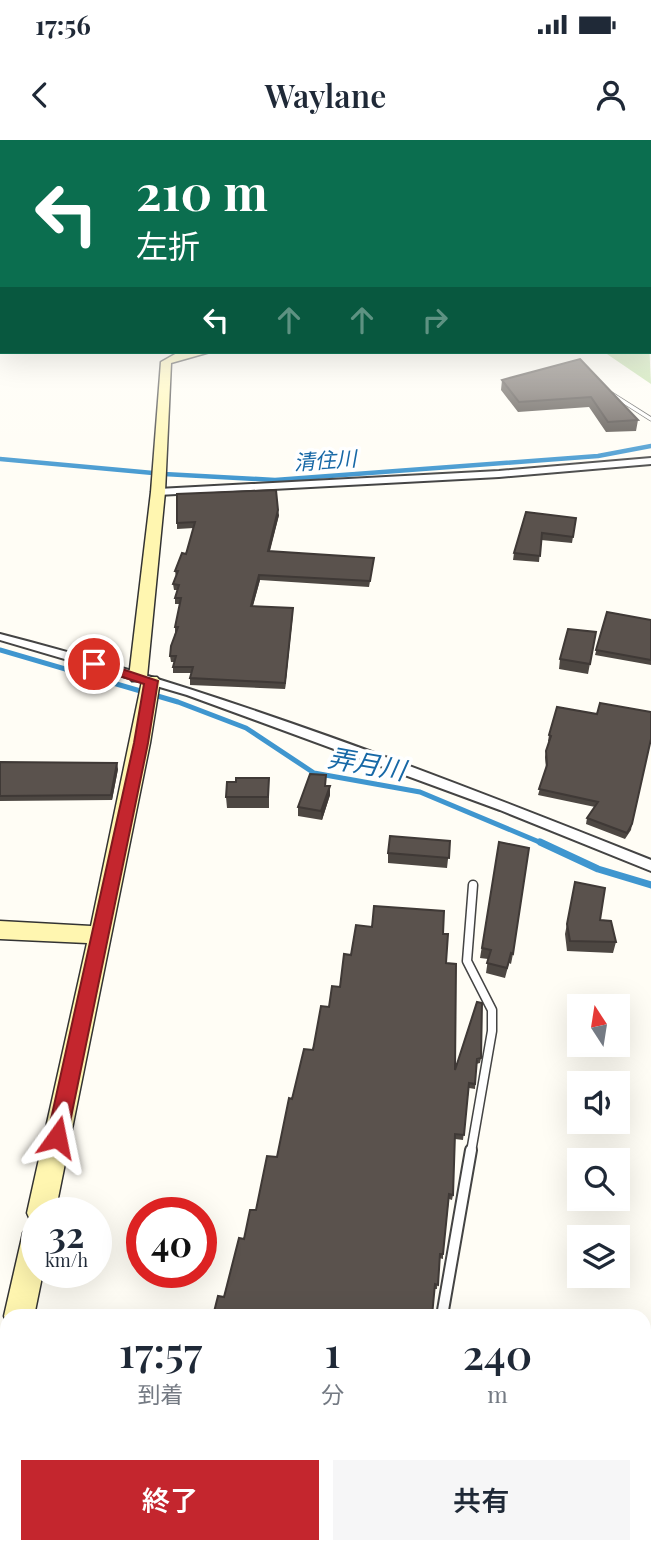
<!DOCTYPE html>
<html lang="ja">
<meta charset="utf-8">
<style>
body{margin:0;font-family:"Playfair Display","Noto Sans JP",serif;background:#f6f6f7;color:#1f2937;height:100vh;display:flex;flex-direction:column;font-size:26px;white-space:nowrap}
*{box-sizing:border-box;margin:0}
p{font-size:23px;color:#747a83}
.icon{flex:none;width:38px;height:38px;fill:none;stroke:currentColor;stroke-width:2;stroke-linecap:round;stroke-linejoin:round}
.map{position:relative;flex:1;overflow:hidden}
.panel{position:absolute;left:0px;top:1169px;width:651px;height:245px;display:flex;flex-direction:column;background:#fff;border-radius:21px 21px 0 0;box-shadow:0 7px 28px #0002}
.panel>*{flex:none}
.hud{position:absolute;left:0px;top:0px;width:651px;height:214px;box-shadow:0 7px 28px #0002;background:#0b6e4f;color:#fff;overflow:hidden}
.needle{width:46px;rotate:348deg}
.fabs{position:absolute;left:567px;top:854px;display:grid;gap:14px}
.fabs a{display:grid;place-items:center;width:63px;height:63px;border-radius:0px;background:#fff;box-shadow:0 7px 28px #0002;font-size:35px}
.speed{position:absolute;left:21px;top:1057px;display:flex;gap:14px;font-size:35px;font-weight:700;text-align:center}
.speed>*{display:grid;place-content:center;width:91px;height:91px;border-radius:50%;background:#fff;box-shadow:0 7px 28px #0002;line-height:1}
.speed small{font-size:18px;font-weight:400}
.speed .limit{border:10px solid #d22;background:#fff;color:#111}
.pin{position:absolute;display:grid;place-items:center;width:60px;height:60px;color:#fff;margin:-30px;border:4px solid #fff;border-radius:50%;box-shadow:0 2px 7px #0007}
.me{position:absolute;width:77px;margin:-38px;rotate:12deg;stroke-linejoin:round;filter:drop-shadow(0 0 5px #0008)}
.turn{display:flex;align-items:center;gap:24px;height:147px;padding:0 21px;font-size:32px}
.turn .icon{width:91px;height:91px;stroke-width:2.5}
.turn b{display:block;font-size:49px;line-height:60px}
.lanes{display:flex;align-items:center;height:66px;padding:0 21px;background:#0003;justify-content:center;gap:35px;direction:ltr}
.lanes .off{opacity:.35}
.eta{display:flex;justify-content:space-evenly;align-items:center;height:119px;text-align:center}
.eta b{font-size:42px;font-weight:600;line-height:49px}
.primary-button{display:flex;gap:14px;margin-top:auto;padding:14px 21px}
.primary-button a{flex:1;height:80px;border-radius:0px;background:#c4262e;color:#fff;font-size:28px;font-weight:600;line-height:80px;text-align:center}
.primary-button a+a{background:#f6f6f7;color:#1f2937}
.status{display:flex;justify-content:space-between;align-items:center;height:49px;padding:0 35px;background:#fff;direction:ltr}
.status svg{height:19px;fill:currentColor}
header{display:flex;justify-content:space-between;align-items:center;height:91px;padding:0 21px;background:#fff;font-size:32px;font-weight:600}
.map>svg:first-child{display:block}
</style>
<div class="status"><b>17:56</b><svg viewBox="0 0 49 12"><path d="M0 12V9h3v3zM5 12V6h3v6zM10 12V3h3v9zM15 12V0h3v12zM26 1h20v11H26zM47 4h2v5h-2z"/></svg></div>
<header><svg class="icon" aria-label="back" viewBox="0 0 24 24"><path d="M15 5l-7 7 7 7"/></svg>Waylane<svg class="icon" aria-label="person" viewBox="0 0 24 24"><circle cx="12" cy="8" r="4"/><path d="M4 21q1-7 8-7t8 7"/></svg></header>
<div class="map">
<svg width="651" height="1414" viewBox="0 0 651 1414">
<rect width="100%" height="100%" fill="#fffdf5"/>
<!-- forest -->
<path fill="#b9dc9c" d="M649 202 651 244 604 212H649Z"/>
<g fill="none" stroke-linecap="round" stroke-linejoin="round">
<!-- stream-far2 -->
<path stroke="#3f96cf" stroke-width="4.5" d="M0 319 164 334 275 340 598 316 651 306"/>
<!-- stream-far1 -->
<path stroke="#3f96cf" stroke-width="5" d="M0 510 178 562 246 588 314 633 420 652 544 704"/>
<!-- stream -->
<path stroke="#3f96cf" stroke-width="7" d="M540 702 598 729 651 745"/>
<defs>
<path id="lane-far2" d="M610 253 651 279"/>
<path id="lane-far1" d="M471 1012 492 891V870L467 821 473 745"/>
<path id="lane" d="M442 1176 471 1010
M400 1414 401 1407"/>
<path id="street" d="M651 318V324L499 337 158 355 153 352 158 349 499 331Z
M0 494C222 551 438 635 651 720V731L500 670 187 555 0 500Z"/>
<path id="secondary" d="M210 212 171 223 165 352 147 537H157L160 541 150 603 55 1073H37V1132H43L34 1176H7V1184L4 1176 23 1093 31 1082 27 1073 87 803 0 799V781L91 786 142 541H132L129 537 151 352 161 222 177 213Z
M7 1217V1278L0 1281V1220Z"/>
</defs>
<!-- lane-far2 casing -->
<use href="#lane-far2" stroke="#444" stroke-width="5"/>
<!-- lane-far1 casing -->
<use href="#lane-far1" stroke="#444" stroke-width="11"/>
<!-- lane casing -->
<use href="#lane" stroke="#444" stroke-width="14"/>
<!-- street casing -->
<use href="#street" stroke="#444" stroke-width="4"/>
<!-- secondary casing -->
<use href="#secondary" stroke="#333" stroke-width="3"/>
<!-- lane-far2 -->
<use href="#lane-far2" stroke="#fff" stroke-width="3.5"/>
<!-- lane-far1 -->
<use href="#lane-far1" stroke="#fff" stroke-width="8"/>
<!-- lane -->
<use href="#lane" stroke="#fff" stroke-width="10"/>
<!-- street -->
<use href="#street" fill="#fff" fill-rule="evenodd"/>
<!-- secondary -->
<use href="#secondary" fill="#fff6b0" fill-rule="evenodd"/>
</g>
<!-- wall -->
<path fill="#4d4742" d="M580 219 638 280 636 291 606 292 589 267 518 272 501 250 502 240Z
M526 372 576 378 572 403 541 400 539 422 513 420 514 413Z
M279 375 270 411 373 424 369 447 260 440 253 466 293 468 285 549 190 545V538L191 533H173V527L174 522H171L170 516 175 493V487L180 464H175V458L177 450H174L173 444 176 437 175 431 186 414 194 388 177 389V383Z
M607 472 651 480V525L595 515Z
M596 492 588 534 559 529 560 519Z
M557 567 632 684 631 690 625 699 586 684 587 678 595 667 538 655 546 628 545 617 549 601H548L549 595Z
M0 622 118 629 112 660 0 661Z
M269 638V668H227L226 657 236 642Z
M325 646H330V655L322 680 298 676V667Z
M450 701 447 728 388 723V713Z
M499 702 513 814 511 824 509 823 505 838 486 833 488 819 480 818Z
M575 742 600 780 616 802 613 813 567 811 565 794Z
M443 794 455 930 481 918 480 923 476 924 475 949 469 948 463 1000 455 999 453 1055 452 1060 449 1059 443 1114V1119L439 1118 437 1149 224 1157 244 1099 277 1017 292 959 329 867 340 847 351 815Z
M644 1204 651 1205V1386L644 1385Z"/>
<!-- shaded-wall -->
<path fill="#3f3936" d="M278 370 279 375 268 417V411Z
M259 435 260 440 251 472V466Z
M293 468V474L285 549V543Z
M117 623 118 629 112 660 111 655Z
M330 646V655L322 680 321 671Z"/>
<!-- building -->
<path fill="#5a524d" stroke="#3f3936" stroke-width="2" d="M580 219 638 280 608 282 591 257 519 262 502 240Z
M276 350 278 370 268 411 374 418 370 441 259 435 251 466 293 468 285 543 190 538 193 527H173L176 516H170L171 506 178 487H175L181 458H175L179 445 173 444 178 431H175L182 413 186 414 195 382 177 383V354Z
M526 372 576 378 573 397 542 393 540 416 514 413Z
M607 472 651 480V520L596 510Z
M568 489 596 492 590 524 560 519Z
M600 563 651 572V599L632 684 627 693 587 678 598 662 539 649 547 625 546 611 551 596 549 595 557 567 597 574Z
M0 622 117 623 111 655 0 656Z
M310 634 326 635 325 646H330L321 671 298 667Z
M236 638H269L268 657H226L227 642H236Z
M390 696 450 701 449 718 388 713Z
M499 702 529 708 513 814 511 813 507 828 487 823 491 810 482 808Z
M575 742 605 748 600 780 611 781 616 802 570 801 567 784Z
M374 766 444 771 443 794H448L446 823 456 824 455 930 477 862 482 863 481 918 477 919 475 944 469 943 464 995 455 994 453 1055 449 1054 443 1114H440L438 1145 435 1144 432 1176H213L218 1156 224 1157 239 1098 244 1099 250 1070H256L267 1016 277 1017 289 958 292 959 304 909 313 910 321 866 329 867 332 846 340 847 344 814 351 815 356 785 372 787Z
M644 1204 651 1205V1382L644 1381Z
M140 1407H235L257 1414H138Z
M445 1407H560L583 1414H444Z"/>
<!-- sky -->
<linearGradient id="sky" x2="0" y2="1"><stop stop-color="#95c6ee"/><stop offset="0.42" stop-color="#fffefa"/><stop offset="1" stop-color="#fffefa" stop-opacity="0"/></linearGradient>
<rect width="651" height="344" fill="url(#sky)"/>
<!-- route -->
<path fill="#c4262e" stroke="#7f191e" stroke-width="2" d="M89 521H98L158 541 148 603 67 997 64 1003 57 1006 50 1003 47 997 134 603 144 544 89 526Z"/>
<g text-anchor="middle" dominant-baseline="central" stroke-width="7" stroke-linejoin="round" paint-order="stroke">
<!-- far-water labels -->
<g font-size="21" font-style="italic" fill="#1768a6" stroke="#fff">
<text transform="translate(325 319) rotate(-4)">清住川</text>
</g>
<!-- water labels -->
<g font-size="26" font-style="italic" fill="#1768a6" stroke="#fff">
<text transform="translate(367 623) rotate(10)">弄月川</text>
</g>
</g>
</svg>
<div class="fabs">
<a><svg class="needle" viewBox="-14 -14 28 28"><path d="M0-13l5 13h-10z" fill="#e53935"/><path d="M0 13l5-13h-10z" fill="#747a83"/></svg></a>
<a><svg class="icon" aria-label="sound" viewBox="0 0 24 24"><path d="M4 9h4l5-4v14l-5-4H4zM17 9q2 3 0 6"/></svg></a>
<a><svg class="icon" aria-label="search" viewBox="0 0 24 24"><circle cx="10" cy="10" r="6"/><path d="M15 15l6 6"/></svg></a>
<a><svg class="icon" aria-label="layers" viewBox="0 0 24 24"><path d="M12 4l9 5-9 5-9-5zM3 14l9 5 9-5"/></svg></a>
</div>
<div class="speed"><div>32<small>km/h</small></div><div class="limit">40</div></div>
<div class="pin" style="left:94px;top:524px;background:#d93025"><svg class="icon" aria-label="arrive" viewBox="0 0 24 24"><path d="M6 21V4h12l-3 4 3 4H6"/></svg></div>
<svg class="me" style="left:57px;top:997px" viewBox="-20 -20 40 40"><path d="M0-17L14 15 0 8-14 15z" fill="#c4262e" stroke="#fff" stroke-width="4"/></svg>
<div class="hud">
<div class="turn"><svg class="icon" aria-label="left" viewBox="0 0 24 24"><path d="M17 20v-9H6M10 6l-5 5 5 5"/></svg><div><b>210 m</b>左折</div></div>
<div class="lanes"><svg class="icon" aria-label="left" viewBox="0 0 24 24"><path d="M17 20v-9H6M10 6l-5 5 5 5"/></svg><svg class="icon off" aria-label="ahead" viewBox="0 0 24 24"><path d="M12 20V5M6 11l6-6 6 6"/></svg><svg class="icon off" aria-label="ahead" viewBox="0 0 24 24"><path d="M12 20V5M6 11l6-6 6 6"/></svg><svg class="icon off" aria-label="right" viewBox="0 0 24 24"><path d="M7 20v-9h11M14 6l5 5-5 5"/></svg></div>
</div>
<section class="panel">
<div class="eta">
<div><b>17:57</b><p>到着</p></div>
<div><b>1</b><p>分</p></div>
<div><b>240</b><p>m</p></div>
</div>
<div class="primary-button"><a>終了</a><a>共有</a></div>
</section>
</div>
